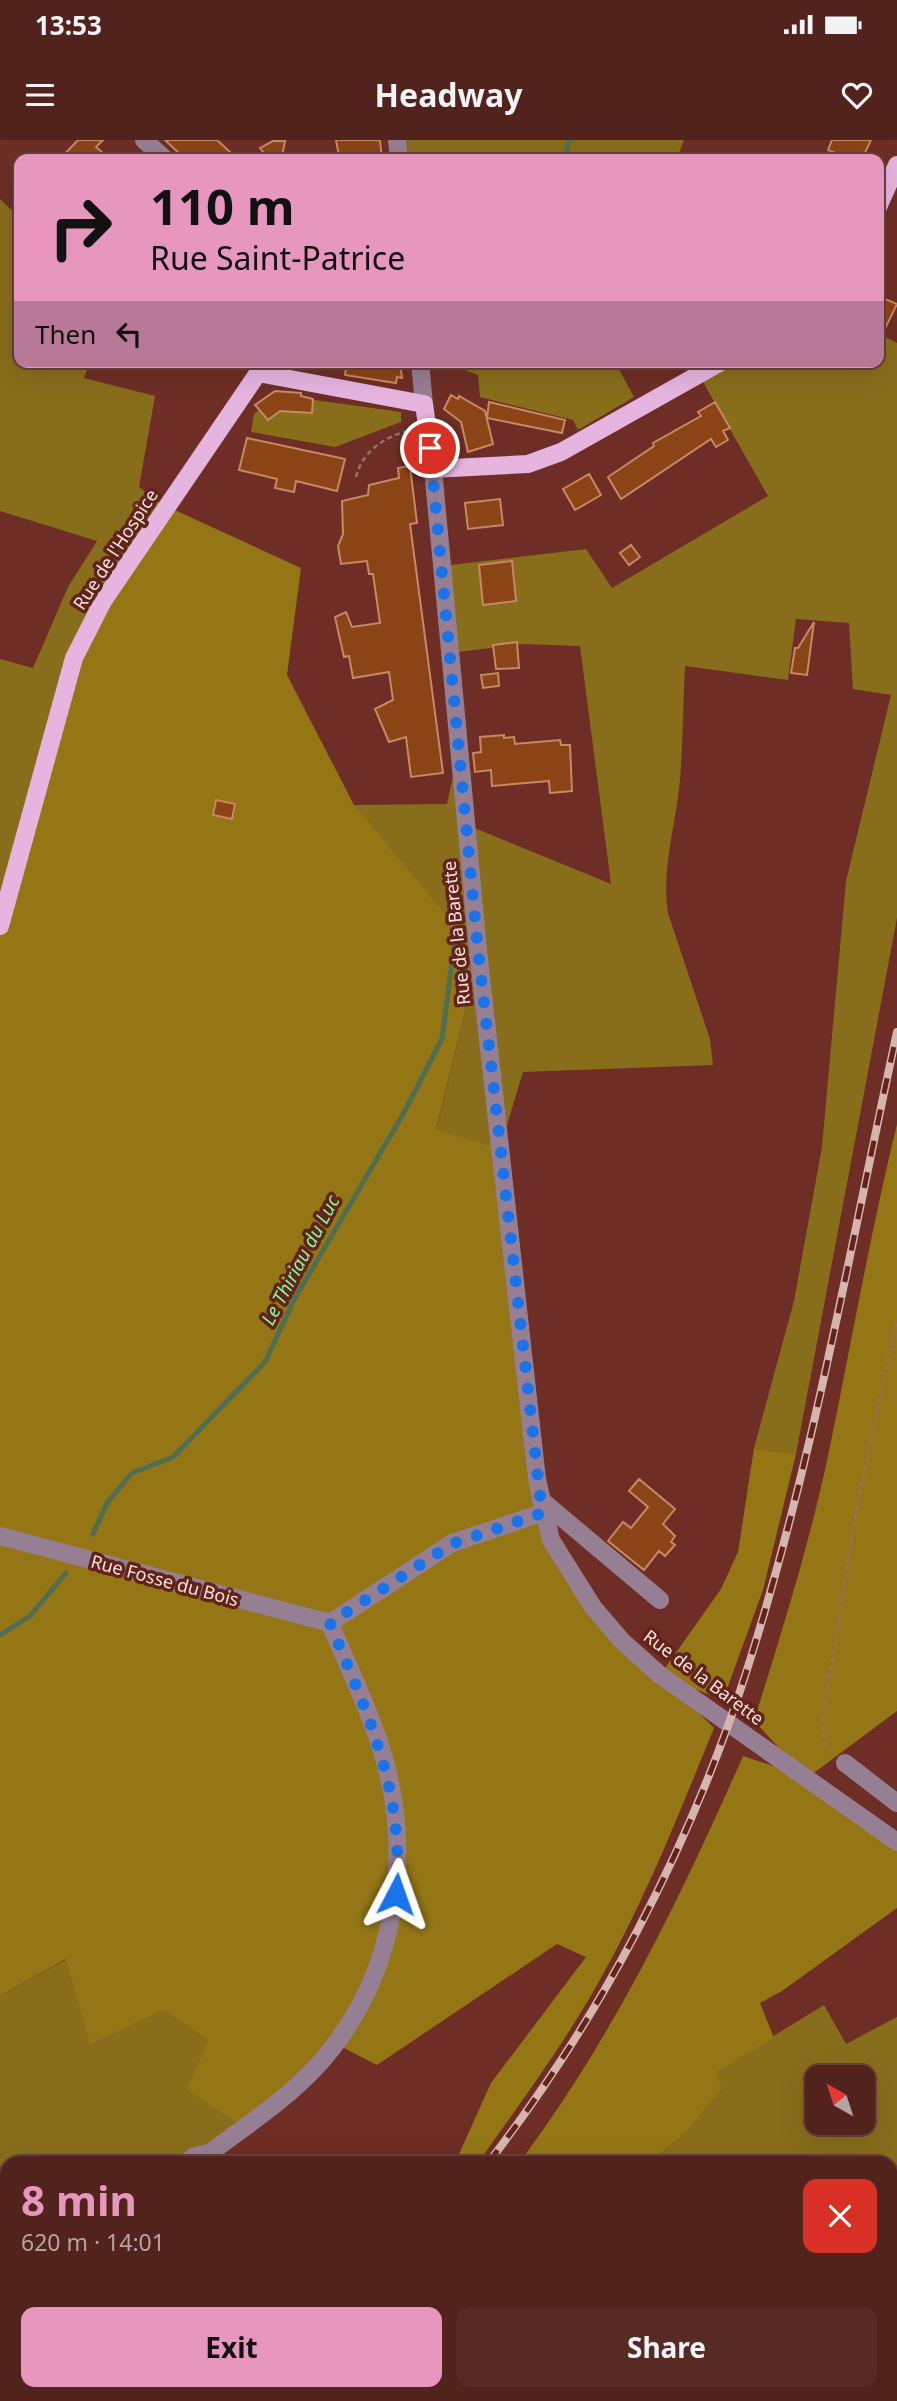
<!DOCTYPE html>
<meta charset="utf-8">
<style>
body{margin:0;font-family:"Noto Sans",sans-serif;background:#582a25;color:#f1f3f6;height:100vh;display:flex;flex-direction:column;font-size:26px;white-space:nowrap}
*{box-sizing:border-box;margin:0}
p{font-size:23px;color:#b5a4a3}
.icon{flex:none;width:38px;height:38px;fill:none;stroke:currentColor;stroke-width:2;stroke-linecap:round;stroke-linejoin:round}
.map{position:relative;flex:1;overflow:hidden}
.panel{position:absolute;left:0px;top:2016px;width:898px;height:245px;display:flex;flex-direction:column;background:#52221c;border-radius:21px 21px 0 0;box-shadow:0 7px 28px #0002,0 0 0 2px #683f3b}
.panel>*{flex:none}
.banner{position:absolute;left:14px;top:14px;width:870px;height:214px;border-radius:14px;box-shadow:0 7px 28px #0002,0 0 0 2px #683f3b;background:#e797bd;color:#111;overflow:hidden}
.needle{width:46px;rotate:321deg}
.controls{position:absolute;left:805px;top:1925px;display:grid;gap:14px}
.controls a{display:grid;place-items:center;width:70px;height:70px;border-radius:14px;background:#52221c;box-shadow:0 7px 28px #0002,0 0 0 2px #683f3b;font-size:35px}
.pin{position:absolute;display:grid;place-items:center;width:60px;height:60px;color:#fff;margin:-30px;border:4px solid #fff;border-radius:50%;box-shadow:0 2px 7px #0007}
.me{position:absolute;width:77px;margin:-38px;rotate:4deg;stroke-linejoin:round;filter:drop-shadow(0 0 5px #0008)}
.turn{display:flex;align-items:center;gap:24px;height:147px;padding:0 21px;font-size:32px}
.turn .icon{width:91px;height:91px;stroke-width:2.5}
.turn b{display:block;font-size:49px;line-height:60px}
.then{display:flex;align-items:center;height:66px;padding:0 21px;background:#0003;gap:14px;font-size:26px}
.round{display:grid;place-items:center;flex:none;width:74px;height:74px;border-radius:14px;background:#582a25}
.headline{display:flex;align-items:center;justify-content:space-between;height:119px;padding:0 21px}
h1{font-size:42px;font-weight:700;line-height:52px;color:#e797bd}
.primary-button{display:flex;gap:14px;margin-top:auto;padding:14px 21px}
.primary-button a{flex:1;height:80px;border-radius:14px;background:#e797bd;color:#111;font-size:28px;font-weight:700;line-height:80px;text-align:center}
.primary-button a+a{background:#582a25;color:#f1f3f6}
.status{display:flex;justify-content:space-between;align-items:center;height:49px;padding:0 35px;background:#52221c;direction:ltr}
.status svg{height:19px;fill:currentColor}
header{display:flex;justify-content:space-between;align-items:center;height:91px;padding:0 21px;background:#52221c;font-size:32px;font-weight:700}
.map>svg:first-child{display:block}
</style>
<div class="status"><b>13:53</b><svg viewBox="0 0 49 12"><path d="M0 12V9h3v3zM5 12V6h3v6zM10 12V3h3v9zM15 12V0h3v12zM26 1h20v11H26zM47 4h2v5h-2z"/></svg></div>
<header><svg class="icon" aria-label="menu" viewBox="0 0 24 24"><path d="M4 6h16M4 12h16M4 18h16"/></svg>Headway<svg class="icon" aria-label="heart" viewBox="0 0 24 24"><path d="M12 20l-8-8c-3-5 5-10 8-4 3-6 11-1 8 4z"/></svg></header>
<div class="map">
<svg width="897" height="2261" viewBox="0 0 897 2261">
<rect width="100%" height="100%" fill="#6e2e25"/>
<!-- green -->
<path fill="#886d1b" fill-rule="evenodd" d="M397 0H684L677 19H399Z
M0 59 19 77V222H90L84 238 155 256 139 347 168 367 0 786V519L33 528 68 447 97 401 0 371Z
M879 194 897 203V778L796 1314 754 1308 794 1161 822 1007 846 741 891 555 853 549 849 483 796 479 788 540 685 526C683 564 683 602 680 640 676 685 661 728 668 773L710 899 713 925 523 932 500 1008 436 991 471 849 354 665 447 664 459 609 467 685 611 744 580 506 522 504 450 513 442 426 586 409 612 448 768 356 699 235 721 222H878Z
M444 222H615L634 257 578 290 573 280 480 257 478 235Z
M278 255 401 272V282L335 307 251 292 254 274Z
M67 1819 164 1870 208 1901 244 1987 204 2023H7V2118L0 2121V1856Z
M824 1865 846 1904 897 1877V2261H741L734 2254H891V2023H650L686 1992 715 1932ZM817 1937H863V1983H817Z
M112 2254H208L196 2261H115Z"/>
<!-- forest -->
<path fill="#947615" d="M168 367 301 428 287 535 354 665 469 802 471 849 436 990 500 1008 537 1339 568 1429 661 1534 721 1449 738 1412 754 1308 796 1314 763 1450 723 1560 662 1536 714 1588C681 1669 649 1750 607 1827 570 1896 523 1959 478 2023H455L491 1943 586 1817 557 1804 377 1925 336 1904 244 1987 187 1950 208 1901 164 1870 90 1904 66 1819 0 1856V786L74 518Z
M897 984V1571L807 1638 897 1702V1768L782 1851 760 1863 774 1898 716 1932 722 1948 686 1992 650 2023H519C612 1899 681 1757 743 1616L806 1637 754 1581C781 1494 809 1406 828 1316 851 1205 870 1094 897 984Z
M208 2254H269L262 2261H196Z
M313 2254H428L419 2261H306Z"/>
<g fill="none" stroke-linecap="round" stroke-linejoin="round">
<!-- stream -->
<path stroke="#4f6e54" stroke-width="5" d="M565 19 569 0
M93 1394 107 1363 132 1333 173 1317 265 1222 295 1158 402 976 442 899 454 806
M0 1495 30 1476 66 1433"/>
</g>
<!-- building -->
<path fill="#8b4416" stroke="#c98865" stroke-width="2" d="M78 0H103L96 7 110 19H60Z
M165 0H217L230 12 223 19H185Z
M336 0H380L382 19 339 16Z
M832 0H871L862 19H849L828 10Z
M273 1H285L282 17H267L260 8Z
M878 156 897 164 878 203Z
M347 222H400L402 238 397 237 396 243 345 235Z
M275 251 301 253V256L313 259 312 273 280 271 268 280 255 265Z
M451 255 458 259 459 256 485 271 493 304 468 312 461 282 444 269Z
M489 262 565 280 562 293 487 278Z
M715 262 730 288 723 291 728 300 716 307 711 299 621 359 608 337 654 306 653 303 701 276 698 272Z
M247 298 345 319 337 351 296 341 294 352 275 348 277 339 239 330Z
M410 326 417 383 410 384 443 633 411 637 406 597 389 602 375 569 393 560 389 532 353 538 349 516 344 517 335 477 346 472 352 487 380 483 373 434H369L367 421 341 424 338 406 343 394 342 361 368 355 369 345 399 338 398 328Z
M589 334 601 355 575 370 563 349Z
M500 359 503 385 468 389 465 363Z
M631 405 640 417 629 425 620 413Z
M512 421 516 461 483 465 479 425Z
M814 482 807 535 791 533 795 508H798Z
M517 502 519 528 496 529 493 505Z
M498 533 499 546 483 548 481 535Z
M504 595V598L514 597 515 604 560 600 561 605H570L572 651 550 653 549 641 492 646 491 630 475 632 473 613 481 612 480 597Z
M216 660 235 664 232 679 213 675Z
M639 1339 675 1369 663 1384 675 1396 671 1402 675 1405 665 1416 659 1411 644 1430 608 1401 623 1382 631 1388 648 1367 629 1351Z"/>
<g fill="none" stroke-linecap="round" stroke-linejoin="round">
<!-- path -->
<path stroke="#9f6d66" stroke-width="2.5" stroke-dasharray="5 3.5" stroke-linecap="butt" d="M356 337C362 311 386 296 411 290
M831 1613 824 1599 822 1582 859 1355 897 1179"/>
<!-- minor -->
<path stroke="#967e93" stroke-width="18" d="M144 0 165 19
M397 0 399 19
M420 222 424 264
M433 329 478 810 537 1339 551 1400 593 1467 623 1502 660 1535 897 1702
M541 1360 660 1460
M0 1396 330 1483
M330 1483 452 1403 542 1373
M845 1623 897 1663
M186 2023 193 2017 211 2012
M204 2023 211 2012C247 1985 287 1959 318 1925 387 1849 411 1742 390 1642 379 1588 351 1534 330 1483
M0 2144 7 2141"/>
<!-- major -->
<path stroke="#e5b5e0" stroke-width="18" d="M878 67 897 25
M0 786 74 518 103 461 258 233 424 264 433 329 528 324 561 312 721 222"/>
<defs>
<path id="rail" d="M488 2023C599 1880 688 1711 744 1539 812 1329 850 1108 897 892
M273 2261 281 2254"/>
</defs>
<!-- rail casing -->
<use href="#rail" stroke="#d7b5af" stroke-width="8"/>
<!-- rail -->
<use href="#rail" stroke="#62231b" stroke-width="5" stroke-dasharray="16" stroke-linecap="butt"/>
</g>
<g fill="none" stroke-linecap="round" stroke-linejoin="round">
<!-- route -->
<path stroke="#1a73e8" stroke-width="12" stroke-dasharray="0 21.6" d="M396 1754C405 1651 368 1576 330 1483L452 1404 542 1373 478 810 430 308"/>
</g>
<g text-anchor="middle" dominant-baseline="central" stroke-width="7" stroke-linejoin="round" paint-order="stroke">
<!-- street labels -->
<g font-size="18" fill="#fbe2de" stroke="#62231b">
<text transform="translate(115 409) rotate(-57)">Rue de l'Hospice</text>
<text transform="translate(456 793) rotate(-96)">Rue de la Barette</text>
<text transform="translate(165 1440) rotate(15)">Rue Fosse du Bois</text>
<text transform="translate(704 1537) rotate(37)">Rue de la Barette</text>
</g>
<!-- water labels -->
<g font-size="19" font-style="italic" fill="#80fb9d" stroke="#62231b">
<text transform="translate(300 1120) rotate(-62)">Le Thiriau du Luc</text>
</g>
</g>
</svg>
<div class="controls">
<a><svg class="needle" viewBox="-14 -14 28 28"><path d="M0-13l5 13h-10z" fill="#e53935"/><path d="M0 13l5-13h-10z" fill="#b5a4a3"/></svg></a>
</div>
<div class="pin" style="left:430px;top:308px;background:#d93025"><svg class="icon" aria-label="arrive" viewBox="0 0 24 24"><path d="M6 21V4h12l-3 4 3 4H6"/></svg></div>
<svg class="me" style="left:396px;top:1754px" viewBox="-20 -20 40 40"><path d="M0-17L14 15 0 8-14 15z" fill="#1a73e8" stroke="#fff" stroke-width="4"/></svg>
<div class="banner">
<div class="turn"><svg class="icon" aria-label="right" viewBox="0 0 24 24"><path d="M7 20v-9h11M14 6l5 5-5 5"/></svg><div><b>110 m</b>Rue Saint-Patrice</div></div>
<div class="then">Then<svg class="icon" aria-label="left" viewBox="0 0 24 24"><path d="M17 20v-9H6M10 6l-5 5 5 5"/></svg></div>
</div>
<section class="panel">
<div class="headline"><div><h1>8 min</h1><p>620 m · 14:01</p></div><a class="round" style="background:#d93025;color:#fff"><svg class="icon" aria-label="close" viewBox="0 0 24 24"><path d="M6 6l12 12M18 6L6 18"/></svg></a></div>
<div class="primary-button"><a>Exit</a><a>Share</a></div>
</section>
</div>
